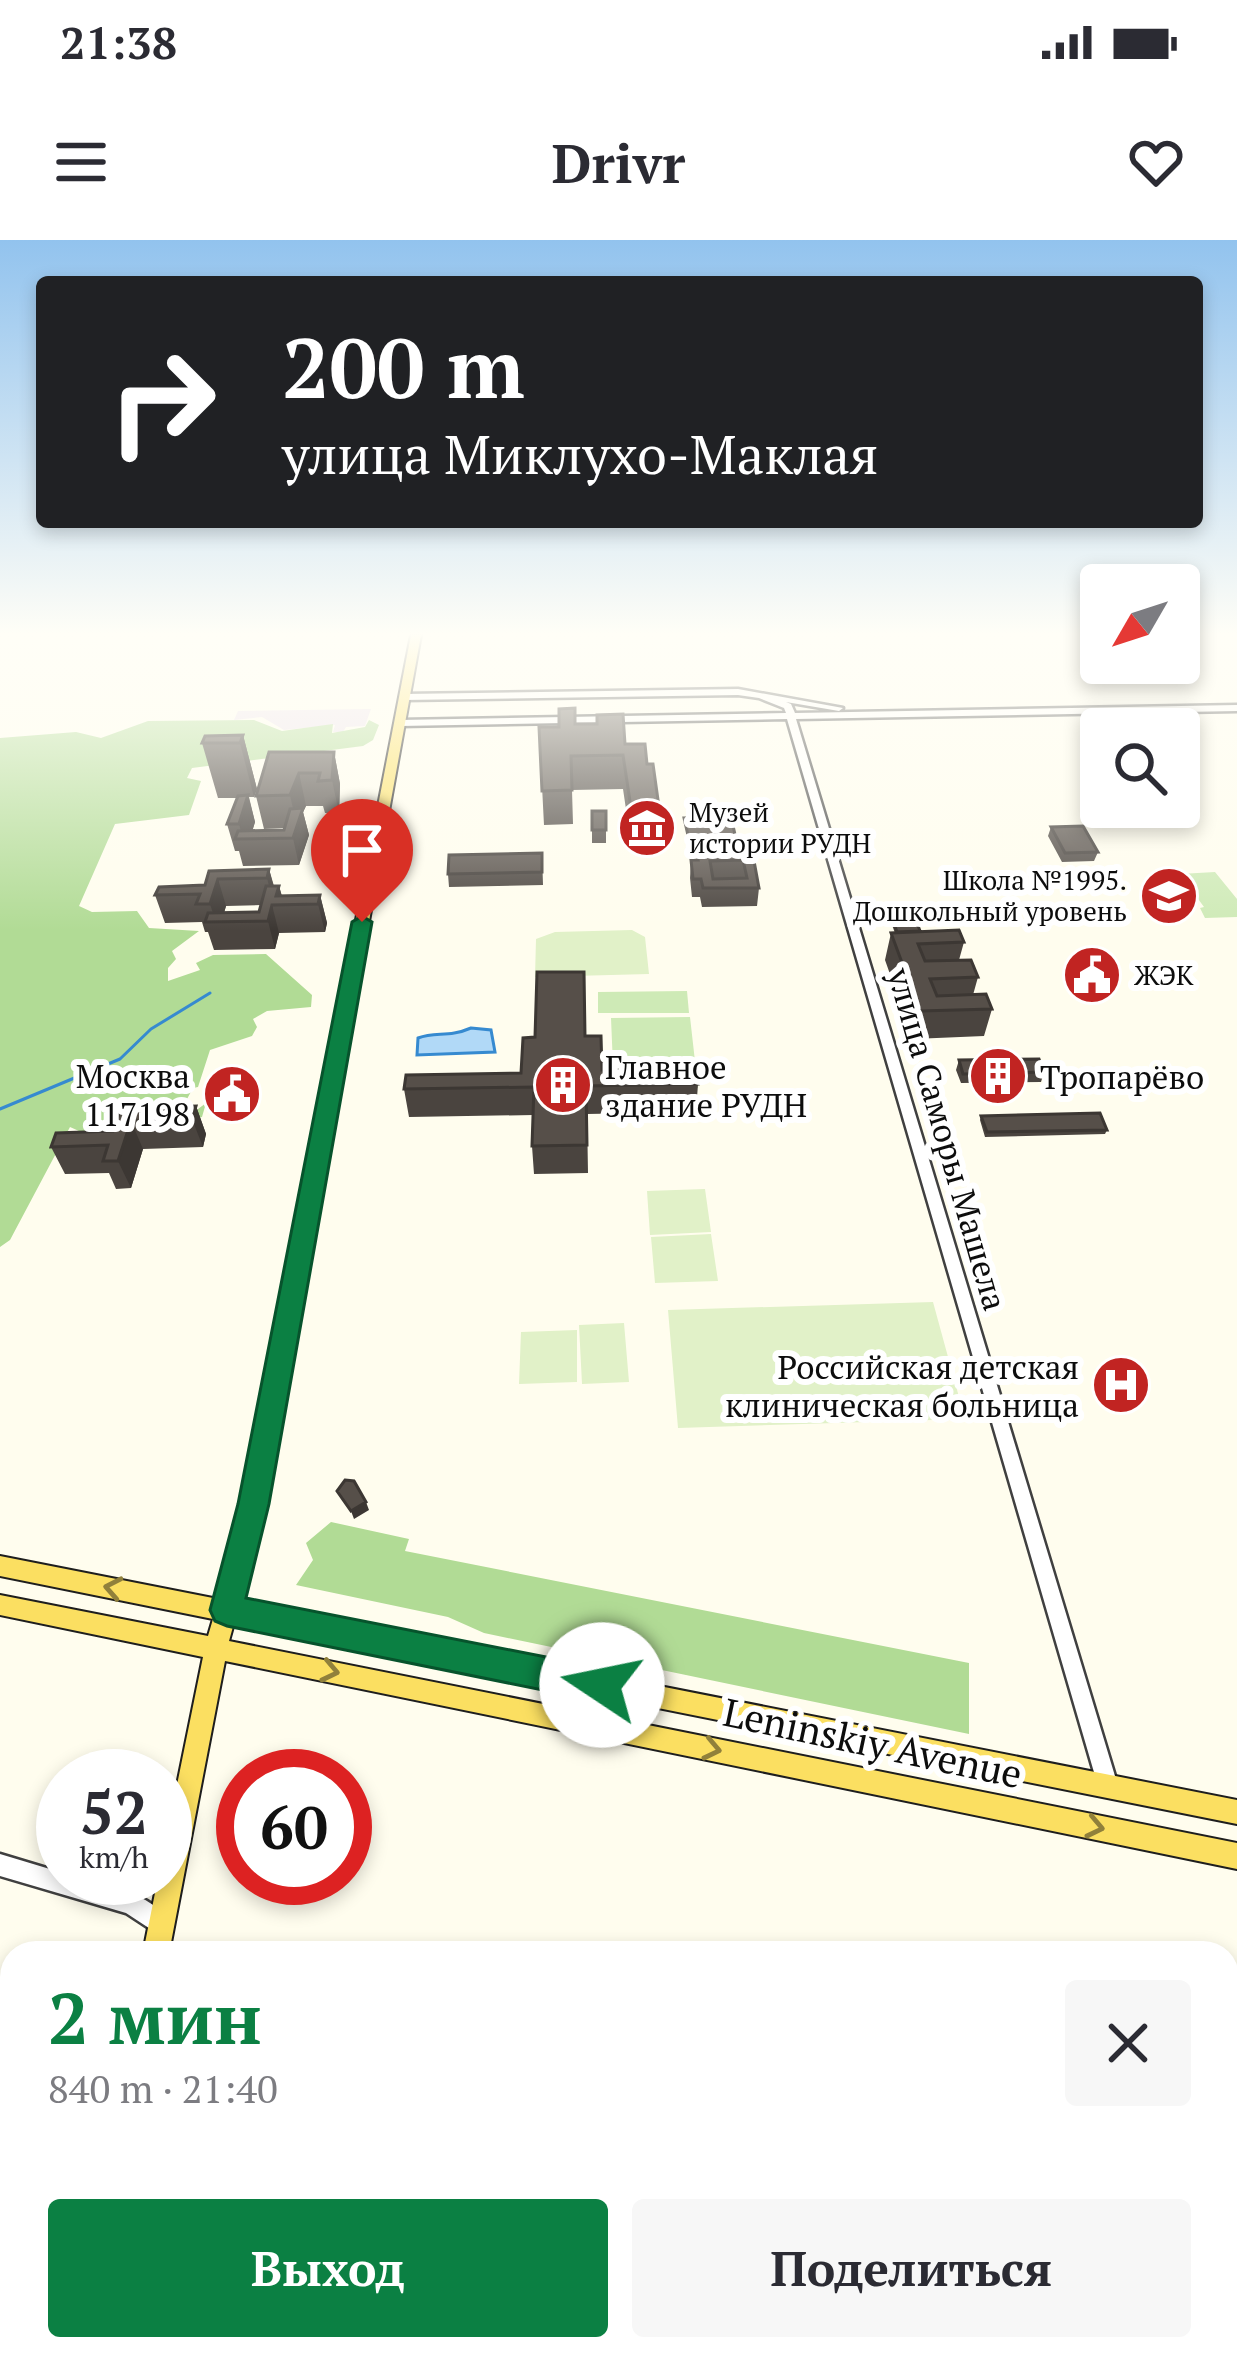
<!DOCTYPE html>
<html lang="ru">
<meta charset="utf-8">
<style>
body{margin:0;font-family:"PT Serif",serif;background:#f7f7f7;color:#2b2b33;height:100vh;display:flex;flex-direction:column;font-size:45px;white-space:nowrap}
*{box-sizing:border-box;margin:0}
p{font-size:39px;color:#7c7c81}
.icon{flex:none;width:66px;height:66px;fill:none;stroke:currentColor;stroke-width:2;stroke-linecap:round;stroke-linejoin:round}
.map{position:relative;flex:1;overflow:hidden}
.side{position:absolute;left:0px;top:1701px;width:1239px;height:420px;display:flex;flex-direction:column;background:#fff;border-radius:36px 36px 0 0;box-shadow:0 6px 18px #0003}
.side>*{flex:none}
.top-card{position:absolute;left:36px;top:36px;width:1167px;height:252px;border-radius:12px;box-shadow:0 6px 18px #0003;background:#202124;color:#fff;overflow:hidden}
.needle{width:78px;rotate:231deg}
.tools{position:absolute;left:1080px;top:324px;display:grid;gap:24px}
.tools a{display:grid;place-items:center;width:120px;height:120px;border-radius:12px;background:#fff;box-shadow:0 6px 18px #0003;font-size:60px}
.speed{position:absolute;left:36px;top:1509px;display:flex;gap:24px;font-size:60px;font-weight:700;text-align:center}
.speed>*{display:grid;place-content:center;width:156px;height:156px;border-radius:50%;background:#fff;box-shadow:0 6px 18px #0003;line-height:1}
.speed small{font-size:30px;font-weight:400}
.speed .limit{border:18px solid #d22;background:#fff;color:#111}
.pin{position:absolute;display:grid;place-items:center;width:102px;height:102px;color:#fff;margin:-123px -51px;border-radius:50% 50% 50% 0;rotate:-45deg;box-shadow:0 0 12px #0007}
.pin .icon{rotate:45deg}
.me{position:absolute;width:132px;margin:-66px;rotate:281deg;stroke-linejoin:round;filter:drop-shadow(0 0 9px #0008)}
.turn{display:flex;align-items:center;gap:42px;height:252px;padding:0 48px;font-size:54px}
.turn .icon{width:156px;height:156px;stroke-width:2.5}
.turn b{display:block;font-size:84px;line-height:102px}
.round{display:grid;place-items:center;flex:none;width:126px;height:126px;border-radius:12px;background:#f7f7f7}
.head{display:flex;align-items:center;justify-content:space-between;height:204px;padding:0 48px}
h1{font-size:72px;font-weight:600;line-height:90px;color:#0b8043}
.cta{display:flex;gap:24px;margin-top:auto;padding:24px 48px}
.cta a{flex:1;height:138px;border-radius:12px;background:#0b8043;color:#fff;font-size:48px;font-weight:600;line-height:138px;text-align:center}
.cta a+a{background:#f7f7f7;color:#2b2b33}
.status{display:flex;justify-content:space-between;align-items:center;height:84px;padding:0 60px;background:#fff;direction:ltr}
.status svg{height:33px;fill:currentColor}
header{display:flex;justify-content:space-between;align-items:center;height:156px;padding:0 48px;background:#fff;font-size:54px;font-weight:600}
.map>svg:first-child{display:block}
</style>
<div class="status"><b>21:38</b><svg viewBox="0 0 49 12"><path d="M0 12V9h3v3zM5 12V6h3v6zM10 12V3h3v9zM15 12V0h3v12zM26 1h20v11H26zM47 4h2v5h-2z"/></svg></div>
<header><svg class="icon" aria-label="menu" viewBox="0 0 24 24"><path d="M4 6h16M4 12h16M4 18h16"/></svg>Drivr<svg class="icon" aria-label="heart" viewBox="0 0 24 24"><path d="M12 20l-8-8c-3-5 5-10 8-4 3-6 11-1 8 4z"/></svg></header>
<div class="map">
<svg width="1237" height="2121" viewBox="0 0 1237 2121">
<rect width="100%" height="100%" fill="#fffdee"/>
<!-- industrial -->
<path fill="#ece1ec" d="M371 469 365 486 346 487 343 492H333L335 485 284 490 262 477 234 480 238 471Z"/>
<!-- green -->
<path fill="#ceeab6" d="M1215 632 1237 659V677L1205 678 1200 668 1204 667 1180 634Z
M687 751 689 773H598V752Z
M690 777 698 848 614 850 611 778Z"/>
<!-- forest -->
<path fill="#b1db95" d="M254 480 282 491 333 484 332 493 365 487 369 480 379 485 373 500 363 506 192 528 187 538 201 541 189 575 115 584 79 666 92 672 137 671 149 688 199 691 172 711 176 719 168 728V741L200 730 196 723 213 715 266 714 312 755 311 767 267 771 253 779 257 787 252 796 210 810 198 847 193 848 181 870 194 872 206 863 202 877 143 890 79 891 70 887 10 1000 0 1007V498L76 492 101 498 148 481Z
M331 1282 409 1299 405 1311 969 1423V1494L484 1393 448 1377 296 1345 313 1320 306 1303Z"/>
<!-- pitch -->
<path fill="#e1f1c8" d="M632 690 645 697 649 734 535 737 536 699 555 692Z
M705 949 711 992 650 995 647 951Z
M711 994 718 1041 655 1043 651 997Z
M933 1062 965 1179 678 1188 668 1070Z
M624 1083 629 1142 582 1144 579 1085Z
M577 1090V1142L519 1144 521 1092Z"/>
<!-- water -->
<path fill="#b1d9f7" stroke="#368ad0" stroke-width="3" d="M471 788 491 790 495 812 417 815 418 798C436 791 448 798 471 788Z"/>
<g fill="none" stroke-linecap="round" stroke-linejoin="round">
<!-- stream -->
<path stroke="#368ad0" stroke-width="3" d="M0 869 120 819 151 789 210 753"/>
<defs>
<path id="minor" d="M738 449 843 468 839 471 786 462 791 464 795 473 1237 465V471L796 479 1118 1546 1115 1553 1108 1556 1101 1553 1098 1546 787 479 400 486 396 483 400 480 786 473 784 468 759 458 738 455 404 460 400 457 404 454Z
M0 1614 63 1633V1638C96 1638 155 1654 172 1685L169 1693 161 1696 126 1673 0 1636Z"/>
<path id="major" d="M411 395H421L263 1265 239 1363 1237 1560V1584L234 1383 229 1401 1237 1603V1629L225 1421 169 1713H143L158 1638H165V1604L203 1417 0 1375V1355L208 1396 213 1379 0 1336V1316L218 1359 243 1265Z
M54 2109H86L83 2121H51Z"/>
</defs>
<!-- minor casing -->
<use href="#minor" stroke="#404040" stroke-width="5"/>
<!-- major casing -->
<use href="#major" stroke="#1e1e1e" stroke-width="4"/>
<!-- minor -->
<use href="#minor" fill="#fff" fill-rule="evenodd"/>
<!-- major -->
<use href="#major" fill="#fbdf61" fill-rule="evenodd"/>
</g>
<!-- wall -->
<path fill="#4a443f" fill-rule="evenodd" d="M575 484 625 504 647 524 659 567 658 602 631 603 623 549 572 550 573 584 544 585 539 487Z
M243 495 257 549 254 557H249L255 582 252 591 284 590 285 588 264 589 256 556 334 512 340 544 339 573H325L323 566H306L303 572 309 595 299 625 243 626 239 611H235L227 584 237 558H218L202 503Z
M592 571H606V603H592Z
M684 578 737 603V607L689 609Z
M1051 587 1098 612 1094 621 1062 622 1048 596Z
M752 610 759 648 757 666 702 667 700 657H692L690 638 691 620H696V611Z
M542 613 543 645 449 647 448 634Z
M269 629 274 646H279L282 656 320 655 327 683 325 692 279 693 275 709 214 710 208 692H205L202 682 165 683 155 655 205 645 209 631ZM261 665 259 672 224 673 226 666Z
M893 681 920 692 964 702 959 720 978 737 973 755 992 769 984 796 913 799 885 720 891 693H895L892 685Z
M586 796 602 830 698 844 696 872 587 874 588 933 534 934 532 906 533 875 409 877 404 849 521 833Z
M959 820 1044 832 1041 842 961 843 956 830Z
M196 866 206 894 203 907 143 909 131 948 116 949 109 933 65 934 51 907 113 891 121 868Z
M981 876 1107 890 1105 894 985 897 980 880Z"/>
<!-- shaded-wall -->
<path fill="#3c3733" d="M243 495 257 549 254 557 240 503Z
M334 512 340 544 339 573 332 540Z
M299 533 306 566 303 572 309 595 299 625 293 598 297 586 290 555Z
M248 555 255 582 250 599H243L239 584Z
M269 629 276 656 279 646 284 665H274L267 638Z
M218 639 226 666 221 682H216L210 664Z
M320 655 327 683 325 692 318 664Z
M272 665 279 693 275 709 268 681Z
M196 866 206 894 203 907 192 879Z
M131 881 143 909 131 948 118 921Z
M366 1262 369 1270 354 1279 351 1271Z"/>
<!-- building -->
<path fill="#564f49" stroke="#3c3733" stroke-width="3" fill-rule="evenodd" d="M575 468V484H597V475L623 474 625 504H645L647 524H653L659 567 631 568 623 515 571 516 572 550 542 551 539 487H559V469Z
M243 495 240 503H202L205 496Z
M269 512H334L332 540 318 541 320 533H299L290 555 256 556Z
M248 555 239 584H227L238 556Z
M303 568 293 598 235 599 238 591 284 590 290 569Z
M592 571H606V590H592Z
M731 577 737 603 690 604 684 578Z
M1083 586 1098 612 1065 613 1051 587Z
M752 610 759 648H703L701 639H693L691 620H698L696 611ZM743 620 747 638 713 639 710 621Z
M542 613V632L448 634 449 615Z
M269 629 267 638 218 639 210 664H196L200 654 155 655 159 647 205 645 209 631Z
M266 646H279L276 656 320 655 318 664 272 665 268 681 205 682 208 673 259 672Z
M916 680 920 691 897 692 893 681Z
M959 690 964 702 918 704 925 721 971 720 978 737 930 739 937 756 986 754 992 769 920 771 891 693Z
M537 732H584L585 796H601L602 830 696 829 698 844 586 846 587 905 532 906 534 847 404 849 406 835 521 833 523 798 535 797Z
M1039 819 1044 832 963 834 959 820Z
M196 866 192 879 131 881 118 921H103L108 905 51 907 56 893 113 891 121 868Z
M1100 873 1107 890 987 892 981 876Z
M345 1240 354 1241 366 1262 351 1271 337 1251Z"/>
<!-- one-way arrows -->
<defs><path id="oneway-chevron" d="M-2-3.5L2.5 0L-2 3.5" fill="none" stroke-width="1.6" stroke-linecap="round" stroke-linejoin="round" transform="scale(3)"/></defs>
<g stroke="#90803b">
<use href="#oneway-chevron" transform="translate(113 1348) rotate(-169)"/>
<use href="#oneway-chevron" transform="translate(330 1431) rotate(12)"/>
<use href="#oneway-chevron" transform="translate(712 1509) rotate(12)"/>
<use href="#oneway-chevron" transform="translate(1095 1587) rotate(12)"/>
</g>
<!-- sky -->
<linearGradient id="sky" x2="0" y2="1"><stop stop-color="#92c3ee"/><stop offset="0.57" stop-color="#fffef7"/><stop offset="1" stop-color="#fffef7" stop-opacity="0"/></linearGradient>
<rect width="1237" height="691" fill="url(#sky)"/>
<!-- route -->
<path fill="#0b8043" stroke="#07532c" stroke-width="3" d="M362 676 372 682 269 1264 246 1358 602 1428 615 1433 620 1445 615 1457 602 1462 227 1386 215 1381 210 1370 238 1264 352 682Z"/>
<!-- icons -->
<defs>
<symbol id="museum-disc" viewBox="-11 -11 22 22"><circle r="9.5" fill="#c12422" stroke="#fff"/><path d="M0-6L6-3V-2H-6V-3ZM-5-1h2V3h-2ZM-1-1h2V3h-2ZM3-1h2V3H3ZM-6 4H6V6H-6Z" fill="#fff"/></symbol>
<symbol id="school-disc" viewBox="-11 -11 22 22"><circle r="9.5" fill="#c12422" stroke="#fff"/><path d="M0-5L7-2L0 1L-7-2ZM-4 1L0 2.5L4 1V4Q0 6-4 4Z" fill="#fff"/></symbol>
<symbol id="civic-disc" viewBox="-11 -11 22 22"><circle r="9.5" fill="#c12422" stroke="#fff"/><path d="M-.6-6.5H3V-4.5H.6V-3L4-1V1h2V6H-6V1h2V-1L-.6-3ZM-1.2 2.5V6h2.4V2.5Z" fill="#fff"/></symbol>
<symbol id="building-disc" viewBox="-11 -11 22 22"><circle r="9.5" fill="#c12422" stroke="#fff"/><path d="M-4-6H4V6H1V3H-1V6H-4ZM-2.5-4.3h1.7v1.8h-1.7ZM.8-4.3h1.7v1.8H.8ZM-2.5-1h1.7V.8h-1.7ZM.8-1h1.7V.8H.8Z" fill="#fff"/></symbol>
<symbol id="hospital-disc" viewBox="-11 -11 22 22"><circle r="9.5" fill="#c12422" stroke="#fff"/><path d="M-5-5h3v3.5h4V-5h3V5h-3V1.5h-4V5h-3Z" fill="#fff"/></symbol>
</defs>
<g fill-rule="evenodd">
<use href="#museum-disc" x="614" y="555" width="66" height="66"/>
<use href="#school-disc" x="1136" y="623" width="66" height="66"/>
<use href="#civic-disc" x="1059" y="702" width="66" height="66"/>
<use href="#building-disc" x="965" y="803" width="66" height="66"/>
<use href="#building-disc" x="530" y="812" width="66" height="66"/>
<use href="#civic-disc" x="199" y="821" width="66" height="66"/>
<use href="#hospital-disc" x="1088" y="1112" width="66" height="66"/>
</g>
<g text-anchor="middle" dominant-baseline="central" stroke-width="12" stroke-linejoin="round" paint-order="stroke">
<!-- far-poi labels -->
<g font-size="27" fill="#0d0d0d" stroke="#fff" text-anchor="start">
<text x="689" y="572">Музей<tspan x="689" dy="31">истории РУДН</tspan></text>
<text x="1127" y="640" text-anchor="end">Школа №1995.<tspan x="1127" dy="31">Дошкольный уровень</tspan></text>
<text x="1134" y="735">ЖЭК</text>
</g>
<!-- poi labels -->
<g font-size="33" fill="#0d0d0d" stroke="#fff" text-anchor="start">
<text x="605" y="826">Главное<tspan x="605" dy="38">здание РУДН</tspan></text>
<text x="190" y="835" text-anchor="end">Москва<tspan x="190" dy="38">117198</tspan></text>
<text x="1040" y="836">Тропарёво</text>
<text x="1079" y="1126" text-anchor="end">Российская детская<tspan x="1079" dy="38">клиническая больница</tspan></text>
</g>
<!-- street labels -->
<g font-size="33" fill="#0d0d0d" stroke="#fff">
<text transform="translate(948 899) rotate(74)">улица Саморы Машела</text>
</g>
<!-- near-street labels -->
<g font-size="39" fill="#0d0d0d" stroke="#fff">
<text transform="translate(873 1502) rotate(12)">Leninskiy Avenue</text>
</g>
</g>
</svg>
<div class="tools">
<a><svg class="needle" viewBox="-14 -14 28 28"><path d="M0-13l5 13h-10z" fill="#e53935"/><path d="M0 13l5-13h-10z" fill="#7c7c81"/></svg></a>
<a><svg class="icon" aria-label="search" viewBox="0 0 24 24"><circle cx="10" cy="10" r="6"/><path d="M15 15l6 6"/></svg></a>
</div>
<div class="speed"><div>52<small>km/h</small></div><div class="limit">60</div></div>
<div class="pin" style="left:362px;top:682px;background:#d93025"><svg class="icon" aria-label="arrive" viewBox="0 0 24 24"><path d="M6 21V4h12l-3 4 3 4H6"/></svg></div>
<svg class="me" style="left:602px;top:1445px" viewBox="-20 -20 40 40"><circle r="19" fill="#fff"/><path d="M0-13L10 11 0 6-10 11z" fill="#0b8043"/></svg>
<div class="top-card">
<div class="turn"><svg class="icon" aria-label="right" viewBox="0 0 24 24"><path d="M7 20v-9h11M14 6l5 5-5 5"/></svg><div><b>200 m</b>улица Миклухо-Маклая</div></div>
</div>
<section class="side">
<div class="head"><div><h1>2 мин</h1><p>840 m · 21:40</p></div><a class="round"><svg class="icon" aria-label="close" viewBox="0 0 24 24"><path d="M6 6l12 12M18 6L6 18"/></svg></a></div>
<div class="cta"><a>Выход</a><a>Поделиться</a></div>
</section>
</div>
